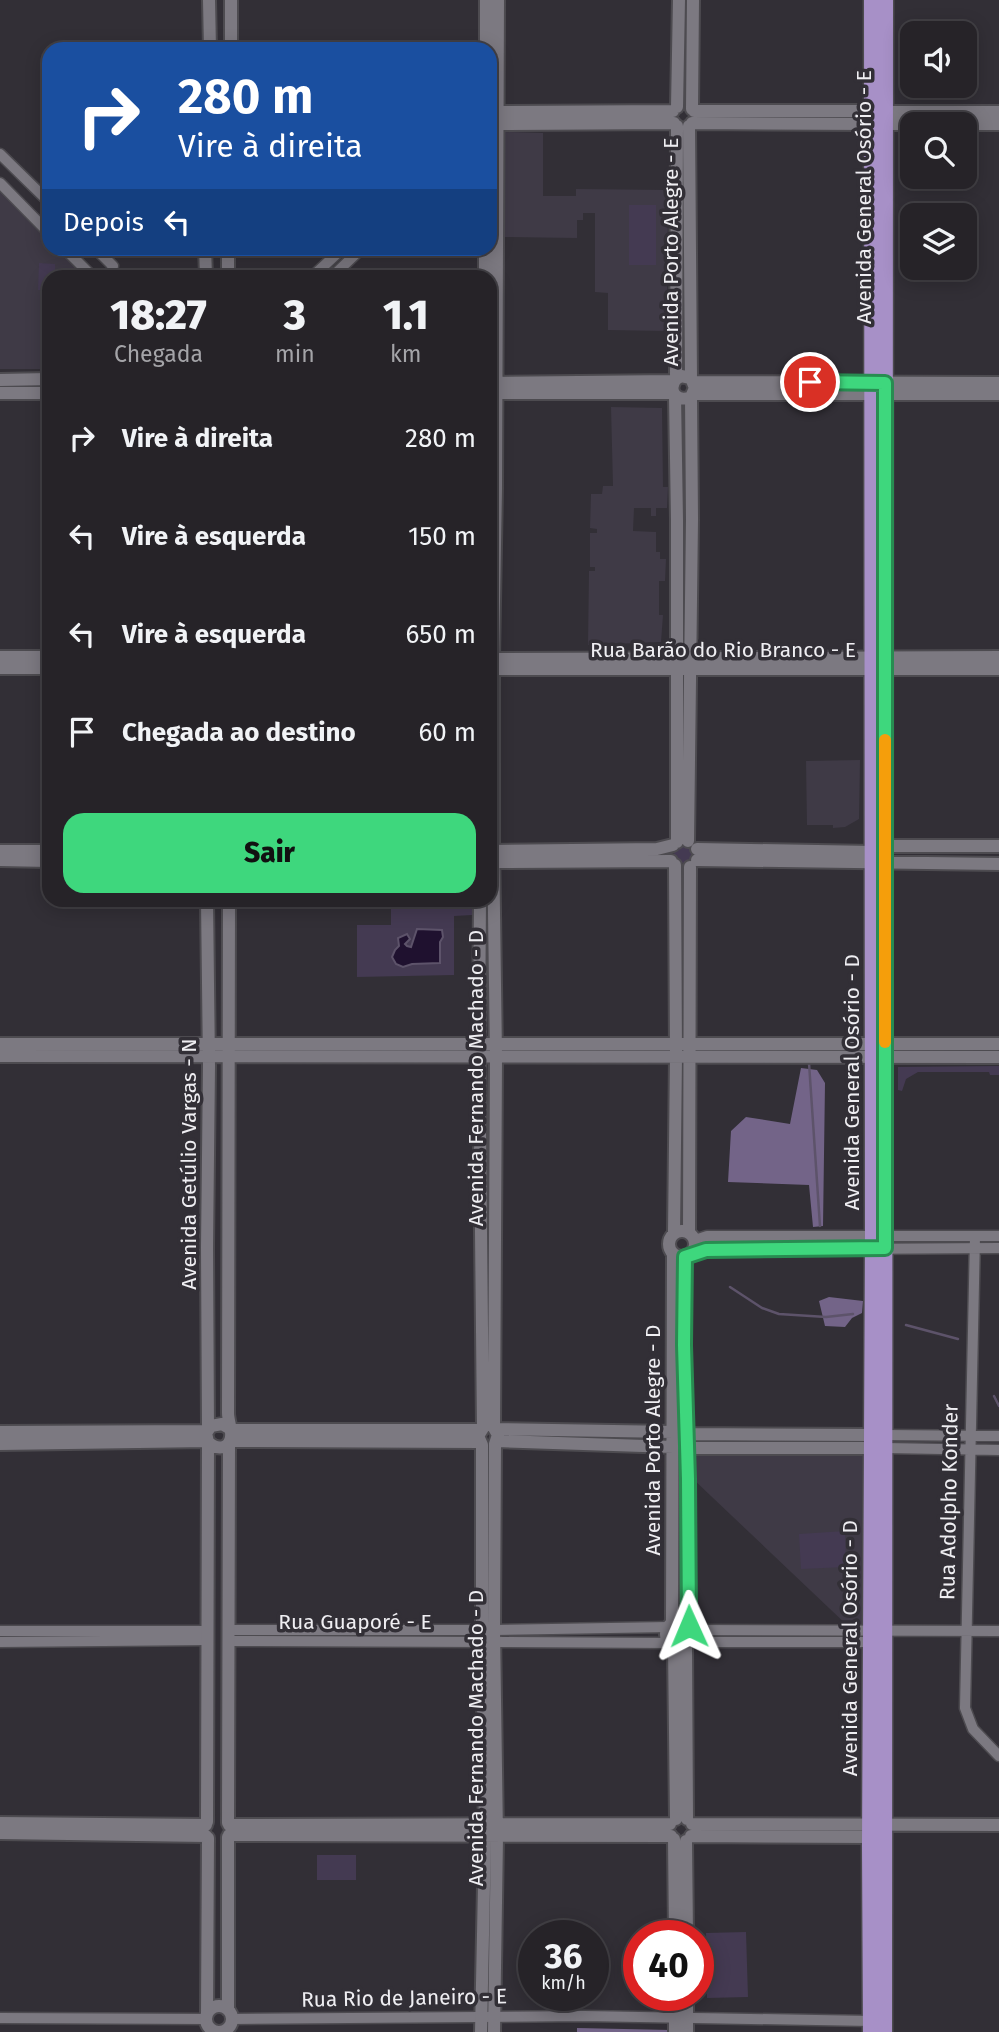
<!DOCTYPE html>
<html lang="pt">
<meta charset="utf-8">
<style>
body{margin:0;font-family:"Fira Sans",sans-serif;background:#2e2b30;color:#f1f3f6;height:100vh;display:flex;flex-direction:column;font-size:26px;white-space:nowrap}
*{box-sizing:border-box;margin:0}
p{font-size:23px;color:#a4a4a8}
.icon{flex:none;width:38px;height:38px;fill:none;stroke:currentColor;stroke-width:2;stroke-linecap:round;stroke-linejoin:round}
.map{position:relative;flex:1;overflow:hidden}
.details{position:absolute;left:42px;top:270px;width:455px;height:637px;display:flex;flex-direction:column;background:#262328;border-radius:21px;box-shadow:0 4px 18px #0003,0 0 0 2px #424045}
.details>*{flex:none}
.hud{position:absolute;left:42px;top:42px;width:455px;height:214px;border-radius:21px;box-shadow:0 4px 18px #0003,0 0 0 2px #424045;background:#1a4fa0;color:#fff;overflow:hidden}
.buttons{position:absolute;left:900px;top:21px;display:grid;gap:14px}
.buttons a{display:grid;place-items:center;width:77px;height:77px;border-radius:14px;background:#262328;box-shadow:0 4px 18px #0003,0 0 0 2px #424045;font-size:35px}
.speed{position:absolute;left:518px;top:1920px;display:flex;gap:14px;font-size:35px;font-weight:700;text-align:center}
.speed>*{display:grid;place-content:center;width:91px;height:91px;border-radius:50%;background:#262328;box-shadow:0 4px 18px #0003,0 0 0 2px #424045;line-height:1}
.speed small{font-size:18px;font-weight:400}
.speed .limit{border:10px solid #d22;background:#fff;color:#111}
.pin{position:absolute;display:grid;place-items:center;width:60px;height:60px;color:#fff;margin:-30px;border:4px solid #fff;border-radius:50%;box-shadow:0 2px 7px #0007}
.me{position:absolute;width:77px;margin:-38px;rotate:359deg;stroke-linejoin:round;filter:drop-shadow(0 0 5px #0008)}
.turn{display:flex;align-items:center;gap:24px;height:147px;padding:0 21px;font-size:32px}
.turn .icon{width:91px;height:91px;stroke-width:2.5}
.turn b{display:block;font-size:49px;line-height:60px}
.then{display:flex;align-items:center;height:66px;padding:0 21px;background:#0003;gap:14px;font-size:26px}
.eta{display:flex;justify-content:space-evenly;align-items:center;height:119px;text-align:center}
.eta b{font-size:42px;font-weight:800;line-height:49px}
.action{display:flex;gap:14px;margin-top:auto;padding:14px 21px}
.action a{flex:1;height:80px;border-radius:21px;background:#3ed77d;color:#111;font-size:28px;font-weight:800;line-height:80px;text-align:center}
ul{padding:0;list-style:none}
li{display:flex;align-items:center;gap:21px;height:98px;padding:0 21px}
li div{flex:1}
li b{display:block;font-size:26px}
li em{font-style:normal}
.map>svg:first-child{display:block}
</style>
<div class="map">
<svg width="999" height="2032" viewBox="0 0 999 2032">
<rect width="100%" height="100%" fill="#322f36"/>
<!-- built -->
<path fill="#3f3a46" d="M505 132 543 133V196H576V189L668 190 667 331 608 330V293L595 292V213H583V220H577V238L505 237Z
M0 191 49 240V248L57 249 86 276H49V369H0Z
M611 407 662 408 663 487H668L667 508H656V516H651V508H634L633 531 656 532V552H660V559H666L665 581H659V615H663L661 642 588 645 589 571H595V567H590V533H597V529L590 528 591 494H602L603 486H613Z
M860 760 859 819 845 827 833 828V825H807L806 761Z
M869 1450V1627H849L692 1478V1451Z"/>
<!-- green -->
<path fill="#443a52" d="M629 205H656V265H629Z
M39 263 55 264V276H49V290H38Z
M674 854a9 9 0 1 1 18 0a9 9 0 1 1-18 0Z
M417 900H472V915L454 916V975L357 977V925H391V905L417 906Z
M999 1066V1075H990L989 1072H918L906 1079 902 1091 898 1090V1067Z
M845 1531 846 1567 801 1569 799 1534Z
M317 1855H356V1880H317Z
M746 1932 748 1997 707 1998 706 1933Z"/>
<!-- forest -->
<path fill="#736488" d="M801 1068 817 1070 825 1083 823 1226 813 1227 809 1185 728 1182 731 1131 746 1117 790 1124Z
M829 1297 863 1301 862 1313 852 1318 845 1327 825 1326 819 1301Z
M577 2028 671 2030V2032H577Z"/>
<!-- water -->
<path fill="#1f112f" stroke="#5d536a" stroke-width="2" d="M417 929 442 930 443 937 440 942V963L412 964 403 967 396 964 392 957 395 950 399 946 398 938 407 934 410 939 405 944 407 946 411 947Z"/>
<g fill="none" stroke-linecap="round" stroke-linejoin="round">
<!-- stream -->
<path stroke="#5d536a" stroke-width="2.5" d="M809 1063 820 1226
M730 1287 762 1308 779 1314 826 1317 853 1314
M906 1325 958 1339
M994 1396 999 1406"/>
<defs>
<path id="minor" d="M0 154 49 202
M0 183 49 233
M64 248 92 276
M95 248 113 266 110 276
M313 276 343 248
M328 276 337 272 362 248
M975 1236 965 1708 973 1729 999 1756
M695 1240 707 1236H999
M691 1254 706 1250 999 1248
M885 1435 999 1436
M885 1448 999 1450
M228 1630H482
M494 1630 669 1627
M691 1630 999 1631
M0 1631H207
M228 1641 482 1642
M0 1642 207 1640
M494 1642 670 1643
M689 1642H874
M0 2018 206 2019
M231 2019 584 2016 871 2021"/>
<path id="tertiary" d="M209 0 210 49
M231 49V0
M486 49V0
M677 107 679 0
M692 109 693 0
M694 111H872
M490 112 673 111
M885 112H999
M692 123 872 124
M490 124 674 123
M885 124H999
M689 126 691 378
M205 248 206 276
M228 276V248
M485 276V248
M676 379 681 376 691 378 695 388 691 397C677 403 667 391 676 379L677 126
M0 380 49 379
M694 382 999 383
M490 383 673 381
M0 393H49
M490 393H673
M694 394H999
M675 396 677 520V842
M0 657H49
M490 659 999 657
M0 668H49
M490 669H999
M688 841 692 519 691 397
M697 849 873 852 885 846H999
M0 851H49
M490 851 657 849 673 845
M0 860 49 861
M697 860 999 864
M490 862 671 861
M207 900 209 1065 207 1247 208 1429
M480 900 479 1034 483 1428 478 1436 482 1445V1621L485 1837 481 2032
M0 1044H999
M0 1056 999 1057
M669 1244a13 13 0 1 1 26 0a13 13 0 1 1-26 0Z
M674 1232 676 1056 675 865
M689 1233 690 867
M685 1257 684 1345 688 1479 689 1626
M229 1428 222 1424 211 1426 206 1433 208 1442C215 1449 229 1451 231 1437 232 1430 228 1420 228 1413L229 900
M494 1428 496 1056 493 841V659L496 488 498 0
M496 1429 673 1432
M230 1430H480
M0 1432 207 1431
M686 1434 873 1435
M230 1441 480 1442
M497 1441 673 1447
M0 1444 207 1441
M687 1448H873
M666 1634a13 13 0 1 1 26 0a13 13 0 1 1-26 0Z
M672 1624 673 1255
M686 1645 687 1819
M674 1646 676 1819
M207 1822 208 1442
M0 1823 206 1825
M228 1823 229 1443
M692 1824 999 1825
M229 1825 670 1824
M0 1833 206 1836
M229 1835 671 1836
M691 1836 870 1837 877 1831
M674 1839 675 1936
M686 1841 687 1936
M687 1995V2032
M206 2019a13 13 0 1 1 26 0a13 13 0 1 1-26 0Z
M228 2010V1837
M207 2014 208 1838
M494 2032 497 1837 494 1630 495 1444 498 1435 494 1428
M675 2032V1995"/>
<path id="primary" d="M871 2032 870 1846 873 1236 872 0
M884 2032 885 0"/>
</defs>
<!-- minor casing -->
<use href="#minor" stroke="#4d4b50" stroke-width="13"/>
<!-- tertiary casing -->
<use href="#tertiary" stroke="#4d4b50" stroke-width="16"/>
<!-- primary casing -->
<use href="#primary" stroke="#4d4b50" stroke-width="19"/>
<!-- minor -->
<use href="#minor" stroke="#7c7981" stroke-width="10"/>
<!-- tertiary -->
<use href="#tertiary" stroke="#7c7981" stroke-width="12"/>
<!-- primary -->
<use href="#primary" stroke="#a790c7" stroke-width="16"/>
</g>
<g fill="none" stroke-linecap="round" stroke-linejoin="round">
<defs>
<path id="route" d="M689 1626 688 1479 684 1345 685 1257 706 1250 885 1248V383L810 382"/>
</defs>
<!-- route casing -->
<use href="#route" stroke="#288c51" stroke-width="18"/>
<!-- route -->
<use href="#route" stroke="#3ed77d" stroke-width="12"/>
<!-- slow -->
<path stroke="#f59e0b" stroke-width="12" d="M885 1042V740"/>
</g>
<g text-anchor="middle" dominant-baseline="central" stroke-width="7" stroke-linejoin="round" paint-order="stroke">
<!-- street labels -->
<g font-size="21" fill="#efeef2" stroke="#322f36">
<text transform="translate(864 197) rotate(-90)">Avenida General Osório - E</text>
<text transform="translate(671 252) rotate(-90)">Avenida Porto Alegre - E</text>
<text x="723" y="650">Rua Barão do Rio Branco - E</text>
<text transform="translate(476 1078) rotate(-90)">Avenida Fernando Machado - D</text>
<text transform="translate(852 1082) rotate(-90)">Avenida General Osório - D</text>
<text transform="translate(189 1164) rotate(-90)">Avenida Getúlio Vargas - N</text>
<text transform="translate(653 1440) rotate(-90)">Avenida Porto Alegre - D</text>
<text transform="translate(949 1502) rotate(-89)">Rua Adolpho Konder</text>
<text x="355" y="1622">Rua Guaporé - E</text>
<text transform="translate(850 1648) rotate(-90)">Avenida General Osório - D</text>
<text transform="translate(476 1738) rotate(-90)">Avenida Fernando Machado - D</text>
<text transform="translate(404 1998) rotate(-1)">Rua Rio de Janeiro - E</text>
</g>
</g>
</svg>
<div class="buttons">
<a><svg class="icon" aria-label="sound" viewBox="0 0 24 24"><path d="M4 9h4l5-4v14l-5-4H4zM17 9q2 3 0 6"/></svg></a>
<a><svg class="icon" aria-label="search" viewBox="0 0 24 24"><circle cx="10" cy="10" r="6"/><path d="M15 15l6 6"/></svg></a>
<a><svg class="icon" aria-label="layers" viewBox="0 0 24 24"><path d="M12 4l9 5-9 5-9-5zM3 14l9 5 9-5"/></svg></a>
</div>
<div class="speed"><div>36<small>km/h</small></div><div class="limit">40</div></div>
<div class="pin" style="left:810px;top:382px;background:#d93025"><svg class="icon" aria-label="arrive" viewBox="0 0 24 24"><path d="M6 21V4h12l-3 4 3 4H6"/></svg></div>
<svg class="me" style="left:689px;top:1626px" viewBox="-20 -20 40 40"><path d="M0-17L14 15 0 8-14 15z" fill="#3ed77d" stroke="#fff" stroke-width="4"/></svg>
<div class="hud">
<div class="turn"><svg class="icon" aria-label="right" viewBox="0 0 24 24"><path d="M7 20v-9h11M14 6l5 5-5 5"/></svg><div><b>280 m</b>Vire à direita</div></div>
<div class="then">Depois<svg class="icon" aria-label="left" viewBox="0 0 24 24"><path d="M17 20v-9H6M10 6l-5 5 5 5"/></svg></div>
</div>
<section class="details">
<div class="eta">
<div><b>18:27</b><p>Chegada</p></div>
<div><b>3</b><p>min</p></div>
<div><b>1.1</b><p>km</p></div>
</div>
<ul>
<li><svg class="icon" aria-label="right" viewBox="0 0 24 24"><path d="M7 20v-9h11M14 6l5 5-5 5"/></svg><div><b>Vire à direita</b></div><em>280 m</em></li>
<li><svg class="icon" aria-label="left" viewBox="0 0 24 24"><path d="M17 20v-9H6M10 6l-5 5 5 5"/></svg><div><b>Vire à esquerda</b></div><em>150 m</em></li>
<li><svg class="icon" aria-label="left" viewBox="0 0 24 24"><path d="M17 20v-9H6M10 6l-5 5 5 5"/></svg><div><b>Vire à esquerda</b></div><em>650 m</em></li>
<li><svg class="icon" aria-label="arrive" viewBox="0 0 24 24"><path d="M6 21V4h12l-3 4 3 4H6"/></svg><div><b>Chegada ao destino</b></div><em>60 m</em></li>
</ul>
<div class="action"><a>Sair</a></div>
</section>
</div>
